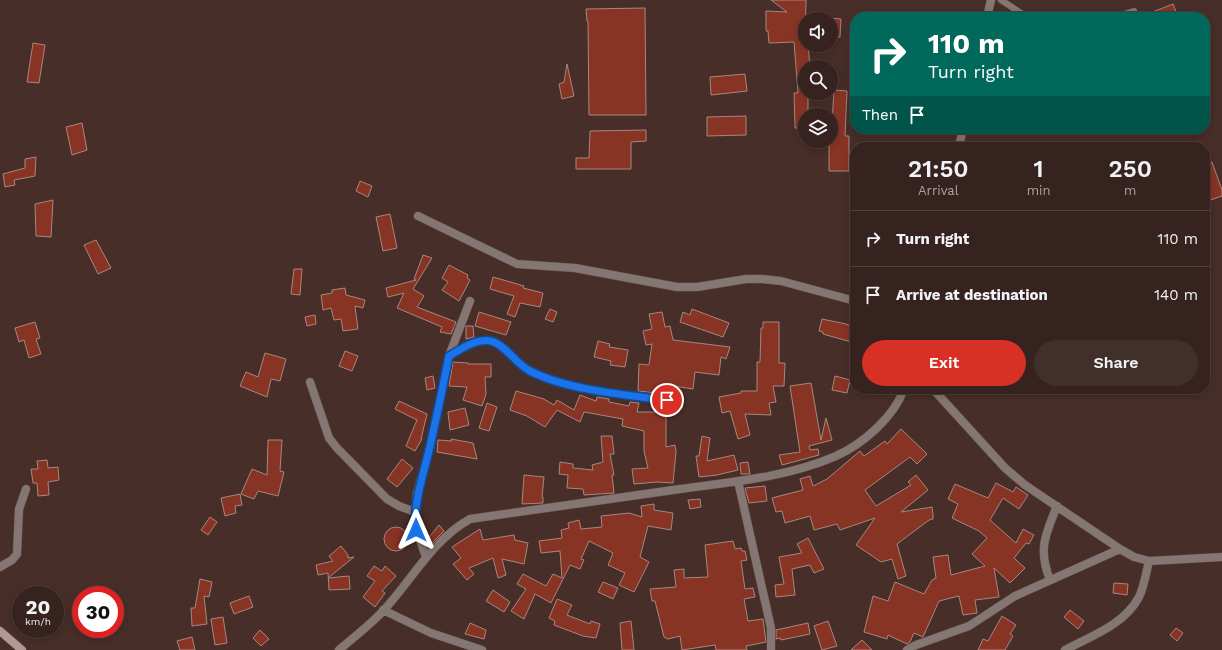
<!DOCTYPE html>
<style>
body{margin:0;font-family:"Work Sans",sans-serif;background:#412f2b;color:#f1f3f6;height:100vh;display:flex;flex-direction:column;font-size:15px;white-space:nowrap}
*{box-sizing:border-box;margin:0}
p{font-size:13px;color:#aaa4a4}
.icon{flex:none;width:22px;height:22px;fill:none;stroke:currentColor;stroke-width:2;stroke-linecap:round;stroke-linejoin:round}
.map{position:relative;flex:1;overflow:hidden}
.panel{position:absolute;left:850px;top:142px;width:360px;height:252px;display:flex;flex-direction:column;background:#36221e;border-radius:16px;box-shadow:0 2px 10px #0003,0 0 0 1px #503f3c}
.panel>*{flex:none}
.top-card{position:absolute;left:850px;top:12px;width:360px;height:122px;border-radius:16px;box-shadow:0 2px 10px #0003,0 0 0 1px #503f3c;background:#00695c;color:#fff;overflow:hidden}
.controls{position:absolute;left:798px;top:12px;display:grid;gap:8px}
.controls a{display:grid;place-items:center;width:40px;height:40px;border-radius:50%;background:#36221e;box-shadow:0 2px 10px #0003,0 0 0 1px #503f3c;font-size:20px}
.speed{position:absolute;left:12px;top:586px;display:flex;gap:8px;font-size:20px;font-weight:700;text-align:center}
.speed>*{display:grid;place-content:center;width:52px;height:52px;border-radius:50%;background:#36221e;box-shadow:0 2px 10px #0003,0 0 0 1px #503f3c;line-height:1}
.speed small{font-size:10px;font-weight:400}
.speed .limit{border:6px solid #d22;background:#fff;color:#111}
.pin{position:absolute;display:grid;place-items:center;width:34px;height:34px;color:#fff;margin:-17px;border:2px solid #fff;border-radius:50%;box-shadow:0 1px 4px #0007}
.me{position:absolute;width:44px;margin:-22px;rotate:0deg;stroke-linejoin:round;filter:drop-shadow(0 0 3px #0008)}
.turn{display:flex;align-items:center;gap:14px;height:84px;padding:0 12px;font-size:18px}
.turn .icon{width:52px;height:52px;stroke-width:2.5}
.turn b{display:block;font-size:28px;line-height:34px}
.then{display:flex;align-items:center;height:38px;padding:0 12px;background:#0003;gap:8px;font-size:15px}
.eta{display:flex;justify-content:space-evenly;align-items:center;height:68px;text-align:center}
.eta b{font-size:24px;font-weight:600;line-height:28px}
.action{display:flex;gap:8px;margin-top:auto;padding:8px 12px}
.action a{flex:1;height:46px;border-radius:24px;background:#d93025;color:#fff;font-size:16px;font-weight:600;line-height:46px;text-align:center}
.action a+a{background:#412f2b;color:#f1f3f6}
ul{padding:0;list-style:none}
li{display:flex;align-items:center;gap:12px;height:56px;padding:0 12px;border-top:1px solid #503f3c}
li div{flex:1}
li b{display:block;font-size:15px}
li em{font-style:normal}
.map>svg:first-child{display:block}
</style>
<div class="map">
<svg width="1222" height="650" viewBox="0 0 1222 650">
<rect width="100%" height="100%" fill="#482e28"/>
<!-- building -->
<path fill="#883425" stroke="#a68780" d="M771 0H806L805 45H808L810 67H805V93H808V115H805V128H795L794 93H798L794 42 769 43 768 31H766V11L787 12Z
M1173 4 1178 17H1142V16Z
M645 8 646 115H589L588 21H587L586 9Z
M831 18 841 19 840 37H831Z
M33 43 45 45 39 83 27 82Z
M567 64 574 96 562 99 559 84 564 82Z
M745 74 747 91 711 95 710 77Z
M834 90 847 91 845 136H849V171H829V141H831Z
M746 116V135L707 136V117Z
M82 123 87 150 72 155 66 127Z
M646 130V141L631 142V169H576V158H589L590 131Z
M36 157 35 176 14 180 15 185 5 187 3 174 25 168V159Z
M1212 162 1222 190V196L1205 202V164Z
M360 181 372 186 368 197 356 191Z
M53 200 51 237 36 236 35 204Z
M390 214 397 248 383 251 376 217Z
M96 240 111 268 98 274 84 245Z
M423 255 432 258 413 289 424 296 417 307 456 322 451 334 440 332 442 327 397 308 404 293 388 297 386 288 416 280 414 279Z
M449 265 468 275 467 278 470 280 459 301 442 290 448 282 442 278Z
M294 269H302L300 295 291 294Z
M493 277 524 286 523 288 543 293 540 307 520 303 515 317 507 314 514 296 490 289Z
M345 288 346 295 365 300 363 308 355 306 358 329 343 331 341 319 334 320 331 308 323 310 321 295 332 293V290Z
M550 309 557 312 553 322 545 319Z
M692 309 729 323 723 337 680 322 683 312 690 315Z
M479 312 511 322 506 335 475 326Z
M662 312 665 327 670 326 673 340 730 347 726 359 721 357 719 375 695 372 693 389 667 385 666 394 638 391 639 364 649 365 652 344 646 345 643 331 652 329 649 314Z
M315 315 316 324 307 326 305 317Z
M822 319 846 324 855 328V343L823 334V332L819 331Z
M35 322 40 338 36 339 41 354 29 358 24 340 19 342 15 328Z
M763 322H779V363H785L784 386H773L776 402 769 403 771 415 745 414 750 435 738 439 730 411 722 413 719 397 741 393V391H757V362H760L761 328H763Z
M466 326H473L474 337 466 339Z
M598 341 610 344 609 347 628 350 625 367 610 365 611 361 594 357Z
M345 351 358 356 352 371 339 366Z
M265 353 286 359 280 381 271 379 267 397 240 386 246 372 258 377Z
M453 362 468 363V364H491V377H485L486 394 482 406 463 400 467 387 449 386Z
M433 376 435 388 427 390 425 378Z
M835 376 850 380 847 393 832 390Z
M811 383 821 440 826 418 832 440 809 446 810 450 818 449 819 455 782 465 779 455 800 452 790 386Z
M516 391 544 399 554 405 557 400 574 410 580 395 596 401 597 397 609 399V402L629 406 630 402 639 403 637 412H656V404L666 406V447L675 445 676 452 673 483 657 482 634 484 632 469 648 468 644 451V431L622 426 623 419 584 412 580 422 557 410 545 427 527 416 510 410Z
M399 401 427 414 421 439H422L415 451 406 446 417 420 395 409Z
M487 403 497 407 489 431 479 428Z
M465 408 469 425 450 430 448 412Z
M901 429 927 454 917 464 910 457 865 490 876 506 911 485 908 482 916 475 928 490 901 512 932 507 933 515V519L929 520 897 544 906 576 898 579 892 559 881 562 856 545 875 518 840 530 837 524 814 530 810 516 785 523 782 511 776 512 772 498 803 490 800 479 810 476 813 486 827 479 860 451 864 456 885 441 887 444Z
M601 436H612L614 454H610L614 475H612L614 493 584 495 583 489 567 488 568 475 559 474 560 462 573 464V468L593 470 592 465 603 462Z
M702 436 710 438 707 461 734 455 738 470 717 475 699 477 696 456H699Z
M451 439 473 443 477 459 437 452 438 440 452 441Z
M268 440H282L280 471 284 472 278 496 258 491 254 499 241 494 252 469 267 475Z
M402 459 413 468 397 487 387 479Z
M47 460 48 468 58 467 59 480 48 482 49 495 38 496 37 483H33L31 469H38L37 461Z
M748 462 750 474H741L740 463Z
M524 475 544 477 542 497H543V503L522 504Z
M996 483 1013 492 1016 487 1028 495 1019 509 1003 498 990 520 1016 543 1023 529 1034 535 1029 544 1026 543 1014 558 1025 568 1010 583 994 568 999 597 975 600 977 613 963 615 959 596 939 601 923 637 914 633 910 642 907 644 888 635 887 639 864 632 873 596 888 601 895 582 924 594 932 580 936 578 933 557 948 555 951 575 985 566 972 554 987 538 979 531 952 518 958 504 948 499 955 484 988 498Z
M765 486 767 501 749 503 745 488Z
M240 494 242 505 235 506 236 513 225 516 221 498Z
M700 499 701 507 690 509 688 500Z
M654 504V510L673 513 671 530 648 526 640 557 649 562 634 592 619 585 625 573 608 565 613 553 589 541 581 559 584 560 580 569 570 565 551 603 535 594 524 619 511 611 526 589 517 584 523 574 546 586 553 574 562 578 560 551 541 553 539 541 562 538 561 530 569 528 568 523 579 520 581 529 602 527 601 516 629 513 642 517 641 506Z
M210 517 217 522 208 535 201 530Z
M439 525 444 531 431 544 427 540Z
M384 539a12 12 0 1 1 24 0a12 12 0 1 1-24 0Z
M480 529 483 540 514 535 515 540 528 543 524 564 502 559 506 575 498 578 493 558 469 568 474 574 467 580 453 564 461 558 452 547Z
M808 538 824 569 814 573 810 565 792 569 795 595 776 597 775 585 784 584 779 557 802 553 797 544Z
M733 541 735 549 741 548 742 551H745L747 560 741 561 745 589 753 588 755 597 744 599 748 621 763 619 766 642 746 646 747 650H716L715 645 682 650 680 636 668 639 664 637 655 601H652L650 589 676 587 674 570 684 569V578L708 577 705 545Z
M341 546 348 555V558L354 557 328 578 349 576 350 589 329 590 328 573 318 575 316 565 333 561 329 556Z
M374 566 382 571 385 566 396 576 382 591 385 593 375 607 363 597 375 581 367 576Z
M200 579 212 582 209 597 204 596 207 624 192 626 191 608H195Z
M603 582 618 588 613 599 598 592Z
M1114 583 1128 584 1127 595 1113 593Z
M493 590 510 602 504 612 486 601Z
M249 596 253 607 234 614 230 603Z
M557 599 572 605 567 615 590 624 591 621 600 624 596 638 583 636 554 625 555 621 549 618Z
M1070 610 1084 621 1078 629 1064 617Z
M1002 616 1016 625 1010 634 1013 636 1005 650H978L983 639 988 641Z
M223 617 227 643 215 645 211 619Z
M631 621 634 650H622L620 623Z
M828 621 837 646 822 650 814 626Z
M470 623 486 630 484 639 465 634Z
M808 623 810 634 781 640 780 638 776 639V630Z
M1176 628 1183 633 1177 641 1170 635Z
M260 630 269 639 261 646 253 638Z
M192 637 195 650H180L177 641Z
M862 640 872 650H851Z"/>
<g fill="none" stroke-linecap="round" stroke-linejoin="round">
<defs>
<path id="lane" d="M1001 0 1027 17
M1115 17 1134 11"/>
<path id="street" d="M987 17 991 0
M959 147 963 129
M418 216 517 264 575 268 677 287H697L746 279H762L781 281 855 301
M449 356 470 301
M310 382 329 438 337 448 387 499 399 506 415 512
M933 389 1005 468 1025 485 1120 549 1134 557 1149 561 1222 557
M738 481 771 628V650
M426 557 416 529 415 518 417 493 430 448 449 356C461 349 479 336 494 342 508 348 516 364 530 371 567 390 625 395 667 400
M0 567 12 560 17 554 19 509 26 489
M1050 580C1038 550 1045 535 1057 506
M383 610 431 633 482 650
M339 650C354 637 370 625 383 611 412 580 432 540 470 519 540 509 610 499 680 489 732 482 788 477 836 456 863 444 894 417 904 389
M907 650 916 645 969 626 1015 596 1120 549
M1065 650C1091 636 1124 625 1139 597 1144 587 1146 573 1149 561"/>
<path id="secondary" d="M0 631 22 650"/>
</defs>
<!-- lane casing -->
<use href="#lane" stroke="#654c47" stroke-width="7"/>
<!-- street casing -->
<use href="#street" stroke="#654c47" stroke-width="9"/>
<!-- secondary casing -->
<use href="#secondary" stroke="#654c47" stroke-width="9"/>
<!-- lane -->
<use href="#lane" stroke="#847673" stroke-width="6"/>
<!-- street -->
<use href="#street" stroke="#847673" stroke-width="8"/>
<!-- secondary -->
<use href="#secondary" stroke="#b19a96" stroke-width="8"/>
</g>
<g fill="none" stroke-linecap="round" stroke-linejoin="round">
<defs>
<path id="route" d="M416 530C413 500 424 474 430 446 437 416 443 386 449 356 461 349 479 336 494 342 508 348 516 364 530 371 567 390 625 395 667 400"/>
</defs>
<!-- route casing -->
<use href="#route" stroke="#114b97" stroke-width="10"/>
<!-- route -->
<use href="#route" stroke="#1a73e8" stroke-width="7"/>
</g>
</svg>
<div class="controls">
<a><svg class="icon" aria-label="sound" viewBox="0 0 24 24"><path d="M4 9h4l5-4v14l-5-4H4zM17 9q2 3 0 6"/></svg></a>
<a><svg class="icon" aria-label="search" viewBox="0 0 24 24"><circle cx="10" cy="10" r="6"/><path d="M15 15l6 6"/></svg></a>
<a><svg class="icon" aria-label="layers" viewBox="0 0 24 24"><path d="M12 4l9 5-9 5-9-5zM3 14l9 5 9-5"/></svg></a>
</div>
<div class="speed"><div>20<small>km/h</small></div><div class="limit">30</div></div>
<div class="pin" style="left:667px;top:400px;background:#d93025"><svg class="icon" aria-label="arrive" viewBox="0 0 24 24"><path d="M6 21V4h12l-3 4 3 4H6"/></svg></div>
<svg class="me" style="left:416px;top:530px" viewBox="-20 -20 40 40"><path d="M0-17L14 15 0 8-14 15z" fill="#1a73e8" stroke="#fff" stroke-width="4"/></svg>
<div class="top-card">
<div class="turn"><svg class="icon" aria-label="right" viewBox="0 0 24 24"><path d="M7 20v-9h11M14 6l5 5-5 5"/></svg><div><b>110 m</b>Turn right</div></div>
<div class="then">Then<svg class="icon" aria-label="arrive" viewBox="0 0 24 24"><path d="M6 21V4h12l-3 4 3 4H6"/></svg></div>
</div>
<section class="panel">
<div class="eta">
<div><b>21:50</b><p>Arrival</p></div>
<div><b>1</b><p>min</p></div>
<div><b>250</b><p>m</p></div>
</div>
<ul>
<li><svg class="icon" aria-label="right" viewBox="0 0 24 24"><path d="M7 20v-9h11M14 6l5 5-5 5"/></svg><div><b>Turn right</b></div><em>110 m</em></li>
<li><svg class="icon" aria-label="arrive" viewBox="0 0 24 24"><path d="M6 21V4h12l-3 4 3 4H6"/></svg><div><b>Arrive at destination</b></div><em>140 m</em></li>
</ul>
<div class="action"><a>Exit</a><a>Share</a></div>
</section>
</div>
